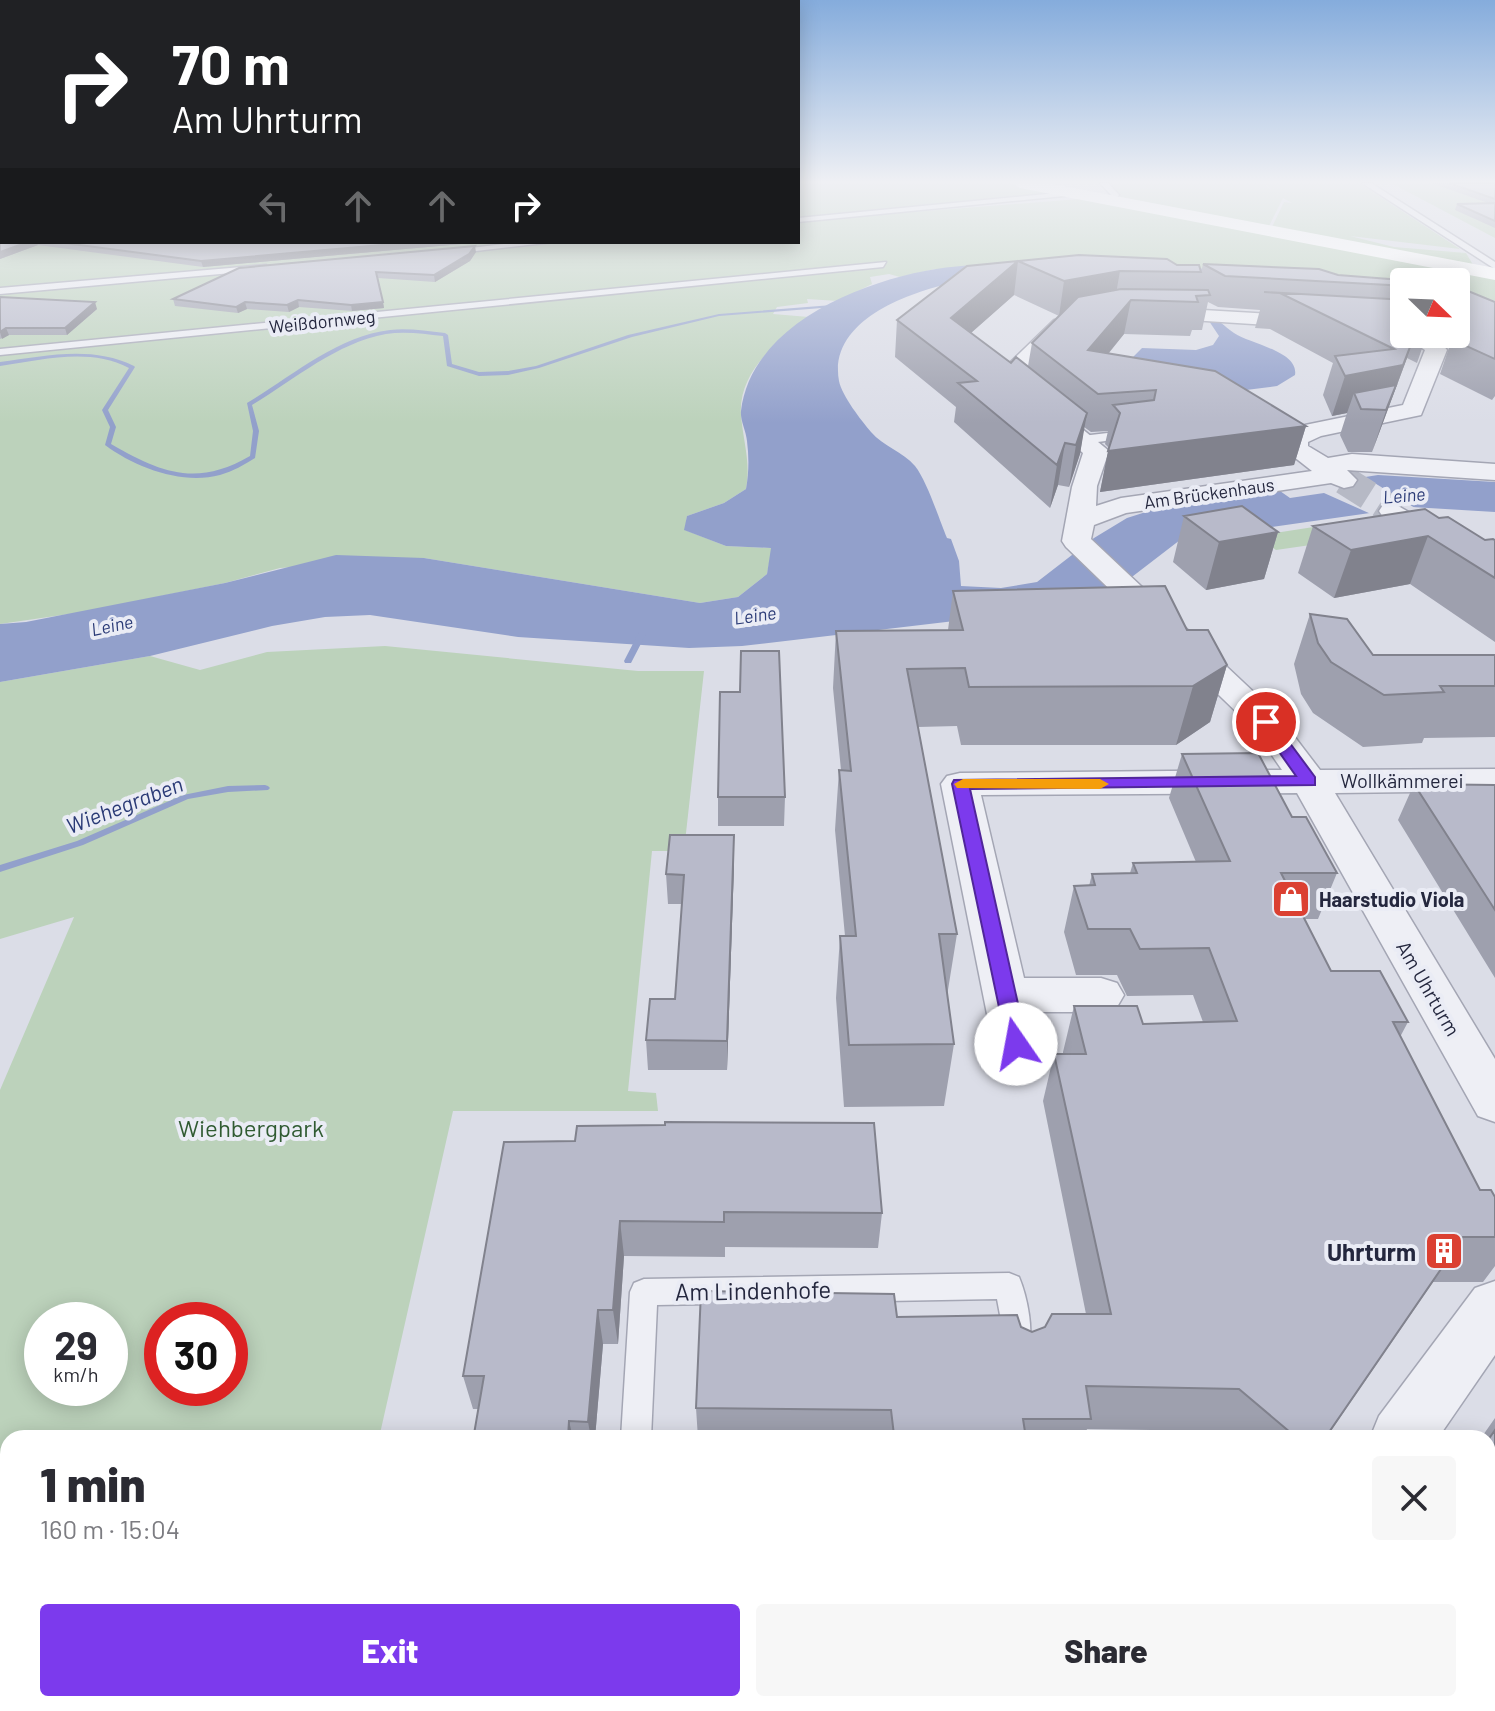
<!DOCTYPE html>
<meta charset="utf-8">
<style>
body{margin:0;font-family:Barlow,sans-serif;background:#f7f7f7;color:#2b2b33;height:100vh;display:flex;flex-direction:column;font-size:30px;white-space:nowrap}
*{box-sizing:border-box;margin:0}
p{font-size:26px;color:#7c7c81}
.icon{flex:none;width:44px;height:44px;fill:none;stroke:currentColor;stroke-width:2;stroke-linecap:round;stroke-linejoin:round}
.map{position:relative;flex:1;overflow:hidden}
.sheet{position:absolute;left:0px;top:1430px;width:1496px;height:282px;display:flex;flex-direction:column;background:#fff;border-radius:24px 24px 0 0;box-shadow:0 4px 20px #0003}
.sheet>*{flex:none}
.top-card{position:absolute;left:0px;top:0px;width:800px;height:244px;box-shadow:0 4px 20px #0003;background:#202124;color:#fff;overflow:hidden}
.needle{width:52px;rotate:113deg}
.buttons{position:absolute;left:1390px;top:268px;display:grid;gap:16px}
.buttons a{display:grid;place-items:center;width:80px;height:80px;border-radius:8px;background:#fff;box-shadow:0 4px 20px #0003;font-size:40px}
.speed{position:absolute;left:24px;top:1302px;display:flex;gap:16px;font-size:40px;font-weight:700;text-align:center}
.speed>*{display:grid;place-content:center;width:104px;height:104px;border-radius:50%;background:#fff;box-shadow:0 4px 20px #0003;line-height:1}
.speed small{font-size:20px;font-weight:400}
.speed .limit{border:12px solid #d22;background:#fff;color:#111}
.pin{position:absolute;display:grid;place-items:center;width:68px;height:68px;color:#fff;margin:-34px;border:4px solid #fff;border-radius:50%;box-shadow:0 2px 8px #0007}
.me{position:absolute;width:88px;margin:-44px;rotate:348deg;stroke-linejoin:round;filter:drop-shadow(0 0 6px #0008)}
.turn{display:flex;align-items:center;gap:28px;height:168px;padding:0 40px;font-size:36px}
.turn .icon{width:104px;height:104px;stroke-width:2.5}
.turn b{display:block;font-size:56px;line-height:68px}
.lanes{display:flex;align-items:center;height:76px;padding:0 40px;background:#0003;justify-content:center;gap:40px;direction:ltr}
.lanes .off{opacity:.35}
.round{display:grid;place-items:center;flex:none;width:84px;height:84px;border-radius:8px;background:#f7f7f7}
.headline{display:flex;align-items:center;justify-content:space-between;height:136px;padding:0 40px}
h1{font-size:48px;font-weight:800;line-height:60px}
.cta{display:flex;gap:16px;margin-top:auto;padding:16px 40px}
.cta a{flex:1;height:92px;border-radius:8px;background:#7c3aed;color:#fff;font-size:32px;font-weight:800;line-height:92px;text-align:center}
.cta a+a{background:#f7f7f7;color:#2b2b33}
.map>svg:first-child{display:block}
</style>
<div class="map">
<svg width="1495" height="1711" viewBox="0 0 1495 1711">
<rect width="100%" height="100%" fill="#dbdde7"/>
<!-- green -->
<path fill="#bcd2bb" fill-rule="evenodd" d="M0 183 2 242H547L512 246 571 242H798V221L1080 199 1495 279V301L1456 292V282L935 269 900 277 889 274 870 277 872 284 838 301 807 299 808 303 777 307 773 314 809 317C779 341 738 370 741 415 743 441 751 462 746 489L724 503 687 516 685 530 726 546 772 548 767 574 738 597 700 603 424 558 280 568 225 583 83 612 0 624Z
M798 183H1017L1071 193 798 219Z
M1098 183H1262L1273 191 1264 183H1359L1460 249 1350 236 1394 247 1466 253 1475 268 1272 227 1284 202 1292 203 1283 198 1269 226 1110 195Z
M1391 183H1495V238Z
M1346 522 1366 537 1276 550 1256 536Z
M385 646 638 671H704L684 851H652L628 1091 656 1093 658 1111H453L379 1438H8V1704H512L511 1711H0V1090L74 917 0 939V682L150 656 200 670 267 652ZM42 1320H110V1388H42ZM162 1320H230V1388H162Z"/>
<!-- water -->
<path fill="#92a0cb" d="M1021 263 1215 269 1333 278 952 283C907 293 828 321 839 381 842 396 861 420 871 432 883 446 903 452 915 466 927 481 939 519 947 538L951 539 959 561 961 586 1001 588 1037 582 1094 538 1127 518 1149 511 1378 475 1495 482V512L1412 507 1180 540 1111 593 1082 606 742 646 689 648 518 637 370 615 325 617 272 626 150 656 0 682V624L26 622 225 583 336 555 424 558 700 603 738 597 767 574 771 548 726 546 684 530 687 516 724 503 746 489C749 473 749 457 747 441 746 431 740 420 741 411 751 325 861 281 936 269 964 265 993 264 1021 263Z
M1207 318C1220 318 1223 326 1234 333 1250 344 1299 351 1295 375L1277 386 1214 394 1130 360 1142 348 1196 350 1213 345 1219 336Z"/>
<!-- pier -->
<path fill="#dbdde7" d="M1365 477 1415 508 1371 514 1324 493 1290 498 1280 491Z"/>
<g fill="none" stroke-linecap="round" stroke-linejoin="round">
<!-- stream -->
<path fill="#92a0cb" fill-rule="evenodd" d="M845 304 847 306 719 316 632 337 539 368 508 375 479 376 447 366 443 336C424 334 405 331 386 334 336 343 294 380 252 405L259 431 255 458C244 465 233 471 220 475 182 485 136 468 105 445L110 427 102 410 129 368C89 347 42 360 0 366V362C45 356 92 345 134 366L135 367 108 410 116 427 111 444C161 473 197 487 250 456L253 431 247 403C291 377 337 336 390 330 408 328 426 331 445 333L448 335 452 364 479 372 508 371 536 366 628 335 719 314Z
M639 632H642L646 634 631 663H625L624 661Z
M265 785 268 786 270 788 268 790 228 792 188 799 83 845 0 872V865L77 841 183 795 228 786Z"/>
<!-- street-tunnel -->
<path stroke="#b6b9c5" stroke-width="29" stroke-dasharray="29 14" stroke-linecap="butt" d="M1344 480 1393 511"/>
<defs>
<path id="lane" d="M1100 183H1108L1119 195 1113 202 1106 200 1111 195Z
M1362 183H1371L1495 262V269Z
M1077 191 1074 195 798 222V218Z
M521 242H554L450 254 446 251Z
M886 262 883 267 0 355V349Z
M266 265 263 270 0 294V288Z
M1133 430 1137 431V437L1082 444 1076 440 1082 436Z
M1009 1273 1019 1277C1027 1296 1035 1333 1027 1352L1017 1356 1007 1352 997 1299 657 1305 651 1438H621L630 1292 634 1283 644 1279Z"/>
<path id="street" d="M1151 307 1379 320 1404 325V334L1435 336 1447 350 1421 415 1321 436 1308 442V446L1328 458 1352 454 1495 464V480L1347 470 1357 480 1353 486 1344 488 1331 483 1126 513 1094 525 1091 539 1278 715 1320 770 1495 769V791L1335 793 1495 1059V1122L1478 1116 1297 793 981 795 1024 978H1101L1117 983 1124 995 1117 1007 1101 1012H1032L1039 1044 1033 1057 1016 1062 999 1057 993 1044 941 784 947 776 960 773 1282 770 1254 729 1066 547 1062 541 1072 487 1083 453 995 377 1054 320 1079 318 1082 322 1079 326 1068 329 1019 377 1109 451 1097 486 1096 506 1121 498 1312 471 1284 449 1287 434 1305 425 1403 405 1425 350 1405 337 1379 332 1144 317 1141 313 1144 309Z
M1393 503 1495 562V584L1485 581 1383 517 1379 511 1383 505Z
M1495 1281V1355L1438 1438H1370L1379 1416 1475 1288Z
M1174 1704H1248L1245 1711H1171Z"/>
</defs>
<!-- lane casing -->
<use href="#lane" stroke="#a4a6b4" stroke-width="3"/>
<!-- street casing -->
<use href="#street" stroke="#a4a6b4" stroke-width="3"/>
<!-- lane -->
<use href="#lane" fill="#eeeff5" fill-rule="evenodd"/>
<!-- street -->
<use href="#street" fill="#eeeff5" fill-rule="evenodd"/>
<!-- secondary -->
<path fill="#fff" fill-rule="evenodd" d="M1012 183H1047L1495 268V280L1020 188Z"/>
</g>
<!-- wall -->
<path fill="#9ea0ae" fill-rule="evenodd" d="M0 183 2 242H484L203 267 38 245 0 259Z
M1431 183H1495V228L1455 210 1457 204 1488 203Z
M476 252 470 261 435 282 378 278 384 308 352 311 299 307 289 312 247 309 238 313 175 306 173 299Z
M1079 255 1177 265 1201 272 1203 264 1338 275 1404 282V334H1427L1417 363 1407 358 1372 452H1348L1340 435 1347 413 1332 416 1323 395 1333 363 1270 329 1255 328 1260 310 1218 307 1208 302 1202 330H1192L1190 336 1124 334 1109 353 1306 426 1294 465 1100 492 1109 448 1105 444 1108 431 1091 432 1084 427 1080 454 1069 487 1058 485 1050 508 954 422 956 407 895 357 897 320 967 266ZM1014 295 1059 316 1032 343 1028 366 1011 363 971 333Z
M1456 286 1495 302V396L1492 400 1440 374 1449 348 1436 334H1456Z
M0 297 97 309 67 335H9L0 339Z
M1184 516 1278 532 1264 579 1206 590 1173 562Z
M1439 518 1485 540H1495V642L1410 584 1334 598 1298 573 1313 526Z
M953 591 1187 630 1227 665 1210 722 1176 745H961L957 726 918 727 957 934 947 996 954 1044 944 1106 844 1107 836 998 840 936H845L835 830 839 770H841L833 688 836 631 948 630Z
M1310 614 1373 655H1495V737L1424 738 1422 743 1363 747 1313 713 1301 694 1294 664Z
M1182 754 1292 817 1337 873 1318 919H1304L1331 971 1408 1022 1400 1037 1480 1190 1495 1197V1266L1483 1282H1433L1326 1438H1223L1216 1431 1087 1429 1084 1438H698L696 1408 897 1317 1021 1327 1032 1332 1086 1314 1043 1101 1054 1054H1063V1052L1074 1006 1143 1024 1203 1022 1193 995 1127 996 1117 975H1076L1064 932 1074 886H1089L1092 874 1130 873 1133 863 1196 862 1169 798Z
M1414 784 1495 785V978L1398 820Z
M718 797H785L784 826H718Z
M734 865 727 1070H648L646 1040 675 999 682 904H668L666 874Z
M504 1142 882 1213 878 1248 725 1247V1257L624 1256 618 1344H603L595 1438H475L474 1434 478 1409H473L463 1376Z
M1495 1418V1694L1484 1711H1298L1302 1704H1488V1438H1481Z
M820 1704H978L979 1711H821Z"/>
<!-- shaded-wall -->
<path fill="#81828d" d="M28 242H36L38 245 0 259V252Z
M416 242H484L203 267 201 261Z
M475 246 476 252 470 261 435 282 434 275Z
M1018 261 1014 295 947 354 951 318Z
M1120 271 1114 305 1059 316 1064 281Z
M298 300 299 307 289 312 287 305Z
M1131 300 1124 334 1084 383 1088 350Z
M95 302 97 309 67 335 65 328Z
M245 302 247 309 238 313 236 307Z
M383 302 384 308 352 311 351 305Z
M6 328 9 335 2 339 0 332Z
M1415 334 1407 358 1372 452 1388 405 1354 393 1347 413 1332 416 1345 376 1403 365Z
M1087 413 1080 454 1069 487 1076 445Z
M1306 426 1294 465 1100 492 1108 451Z
M1065 443 1058 485 1050 508 1057 465Z
M1278 532 1264 579 1206 590 1219 542Z
M1428 536 1410 584 1334 598 1351 550Z
M1227 665 1210 722 1176 745 1193 686Z
M734 835V865L727 1070V1041Z
M620 1221 624 1256 618 1344 613 1310Z
M598 1310 603 1344 595 1438H591L588 1422Z
M569 1421 573 1438H568Z"/>
<!-- building -->
<path fill="#b8baca" stroke="#81828d" stroke-width="2" d="M0 183H2V242H28L0 252Z
M1449 183H1495V199Z
M1495 203V221L1457 204Z
M57 242H416L201 261Z
M475 246 469 254 434 275 376 272 383 302 351 305 298 300 287 305 245 302 236 307 173 299 239 268Z
M1079 255 1167 259 1177 265H1199L1201 272 1120 271 1064 281 1018 261 951 318 1011 363 1016 357 1087 413 1076 445 1065 443 1057 465 958 383 977 381 897 320 967 266Z
M1203 264 1319 269 1338 275 1428 282H1404V288L1389 285 1225 276Z
M1456 286 1495 302V359L1453 340 1456 334 1461 315 1456 309Z
M1121 289 1208 290 1210 295 1196 296 1198 302 1131 300 1088 350 1215 371 1306 426 1108 451 1120 413 1113 405 1154 400 1156 390 1098 394 1032 343 1078 297Z
M1264 292 1390 299 1404 301V334H1415L1403 365 1345 376 1335 356 1394 349 1280 293Z
M0 297 95 302 65 328H6L0 332Z
M1396 385 1386 410 1361 409 1354 393Z
M1242 506 1278 532 1219 542 1184 516Z
M1425 509 1439 518 1448 517 1485 540 1493 539 1495 540V578L1428 536 1351 550 1313 526Z
M1165 586 1187 630H1208L1227 665 1193 686 969 687 965 668 907 669 957 934H939L954 1044 849 1045 840 936H856L839 770 851 771 836 631 963 630 953 591Z
M1310 614 1347 619 1373 655H1495V686H1440L1444 692 1384 695 1331 662 1318 643Z
M741 651H779L785 797H718L720 692H740Z
M1258 753 1292 817H1306L1337 873H1281L1331 971H1380L1408 1022H1393L1480 1190H1491L1495 1197V1237H1463L1325 1438H1297L1239 1389 1086 1386 1091 1419H1023L1026 1438H966V1435H894L891 1410 696 1408 701 1291 894 1294 897 1317 1017 1315 1021 1327 1032 1332 1045 1327 1052 1314H1111L1054 1054H1086L1074 1006H1137L1143 1024 1237 1021 1209 948 1140 949 1130 929H1088L1074 886 1095 885 1092 874 1137 873 1133 863 1230 861 1182 754Z
M1414 784 1495 785V910Z
M670 835H734L727 1041 646 1040 650 999H675L684 875 666 874Z
M665 1122 874 1123 882 1213 724 1212V1222L620 1221 613 1310H598L588 1422 569 1421 568 1438H498L499 1435 474 1434 484 1376H463L504 1142 575 1141 577 1126 665 1125Z
M1495 1430V1694L1484 1711H1312L1309 1708 1312 1704H1488V1440Z
M827 1704H978L979 1711H828Z"/>
<!-- sky -->
<linearGradient id="sky" x2="0" y2="1"><stop stop-color="#85acdc"/><stop offset="0.43" stop-color="#eff0f4"/><stop offset="1" stop-color="#eff0f4" stop-opacity="0"/></linearGradient>
<rect width="1495" height="423" fill="url(#sky)"/>
<!-- route -->
<path fill="#7c3aed" stroke="#51269a" stroke-width="2" d="M1266 717 1272 719 1315 777V785L970 789 1027 1044 1024 1050H1008L952 784 954 780 1296 776 1258 722Z"/>
<!-- slow -->
<path fill="#f59e0b" d="M963 779H1100L1109 784 1100 789 957 788 954 784Z"/>
<!-- icons -->
<defs>
<symbol id="shop-square" viewBox="-11 -11 22 22"><rect x="-9" y="-9" width="18" height="18" rx="4" fill="#db4032" stroke="#eaecf5"/><path d="M-5-2.5h2.3a2.7 3.5 0 0 1 5.4 0H5L5.5 6h-11ZM-1.5-2.5h3a1.5 2.3 0 0 0-3 0Z" fill="#fff"/></symbol>
<symbol id="building-square" viewBox="-11 -11 22 22"><rect x="-9" y="-9" width="18" height="18" rx="4" fill="#db4032" stroke="#eaecf5"/><path d="M-4-6H4V6H1V3H-1V6H-4ZM-2.5-4.3h1.7v1.8h-1.7ZM.8-4.3h1.7v1.8H.8ZM-2.5-1h1.7V.8h-1.7ZM.8-1h1.7V.8H.8Z" fill="#fff"/></symbol>
</defs>
<g fill-rule="evenodd">
<use href="#shop-square" x="1269" y="877" width="44" height="44"/>
<use href="#building-square" x="1422" y="1229" width="44" height="44"/>
</g>
<g text-anchor="middle" dominant-baseline="central" stroke-width="8" stroke-linejoin="round" paint-order="stroke">
<!-- far-street labels -->
<g font-size="18" fill="#24273e" stroke="#eaecf5">
<text transform="translate(322 321) rotate(-6)">Weißdornweg</text>
<text transform="translate(1209 493) rotate(-8)">Am Brückenhaus</text>
</g>
<!-- far-water labels -->
<g font-size="18" font-style="italic" fill="#2a3a76" stroke="#eaecf5">
<text transform="translate(1404 495) rotate(-5)">Leine</text>
<text transform="translate(755 615) rotate(-8)">Leine</text>
<text transform="translate(112 625) rotate(-12)">Leine</text>
</g>
<!-- street labels -->
<g font-size="20" fill="#24273e" stroke="#eaecf5">
<text x="1402" y="780">Wollkämmerei</text>
<text transform="translate(1429 988) rotate(60)">Am Uhrturm</text>
</g>
<!-- poi labels -->
<g font-size="20" font-weight="bold" fill="#24273e" stroke="#eaecf5" text-anchor="start">
<text x="1319" y="899">Haarstudio Viola</text>
</g>
<!-- water labels -->
<g font-size="22" font-style="italic" fill="#2a3a76" stroke="#eaecf5">
<text transform="translate(124 804) rotate(-21)">Wiehegraben</text>
</g>
<!-- near-park labels -->
<g font-size="24" fill="#305b32" stroke="#eaecf5">
<text x="251" y="1127">Wiehbergpark</text>
</g>
<!-- near-poi labels -->
<g font-size="24" font-weight="bold" fill="#24273e" stroke="#eaecf5" text-anchor="end">
<text x="1416" y="1251">Uhrturm</text>
</g>
<!-- near-street labels -->
<g font-size="24" fill="#24273e" stroke="#eaecf5">
<text transform="translate(753 1290) rotate(-1)">Am Lindenhofe</text>
</g>
</g>
</svg>
<div class="buttons">
<a><svg class="needle" viewBox="-14 -14 28 28"><path d="M0-13l5 13h-10z" fill="#e53935"/><path d="M0 13l5-13h-10z" fill="#7c7c81"/></svg></a>
</div>
<div class="speed"><div>29<small>km/h</small></div><div class="limit">30</div></div>
<div class="pin" style="left:1266px;top:722px;background:#d93025"><svg class="icon" aria-label="arrive" viewBox="0 0 24 24"><path d="M6 21V4h12l-3 4 3 4H6"/></svg></div>
<svg class="me" style="left:1016px;top:1044px" viewBox="-20 -20 40 40"><circle r="19" fill="#fff"/><path d="M0-13L10 11 0 6-10 11z" fill="#7c3aed"/></svg>
<div class="top-card">
<div class="turn"><svg class="icon" aria-label="right" viewBox="0 0 24 24"><path d="M7 20v-9h11M14 6l5 5-5 5"/></svg><div><b>70 m</b>Am Uhrturm</div></div>
<div class="lanes"><svg class="icon off" aria-label="left" viewBox="0 0 24 24"><path d="M17 20v-9H6M10 6l-5 5 5 5"/></svg><svg class="icon off" aria-label="ahead" viewBox="0 0 24 24"><path d="M12 20V5M6 11l6-6 6 6"/></svg><svg class="icon off" aria-label="ahead" viewBox="0 0 24 24"><path d="M12 20V5M6 11l6-6 6 6"/></svg><svg class="icon" aria-label="right" viewBox="0 0 24 24"><path d="M7 20v-9h11M14 6l5 5-5 5"/></svg></div>
</div>
<section class="sheet">
<div class="headline"><div><h1>1 min</h1><p>160 m · 15:04</p></div><a class="round"><svg class="icon" aria-label="close" viewBox="0 0 24 24"><path d="M6 6l12 12M18 6L6 18"/></svg></a></div>
<div class="cta"><a>Exit</a><a>Share</a></div>
</section>
</div>
